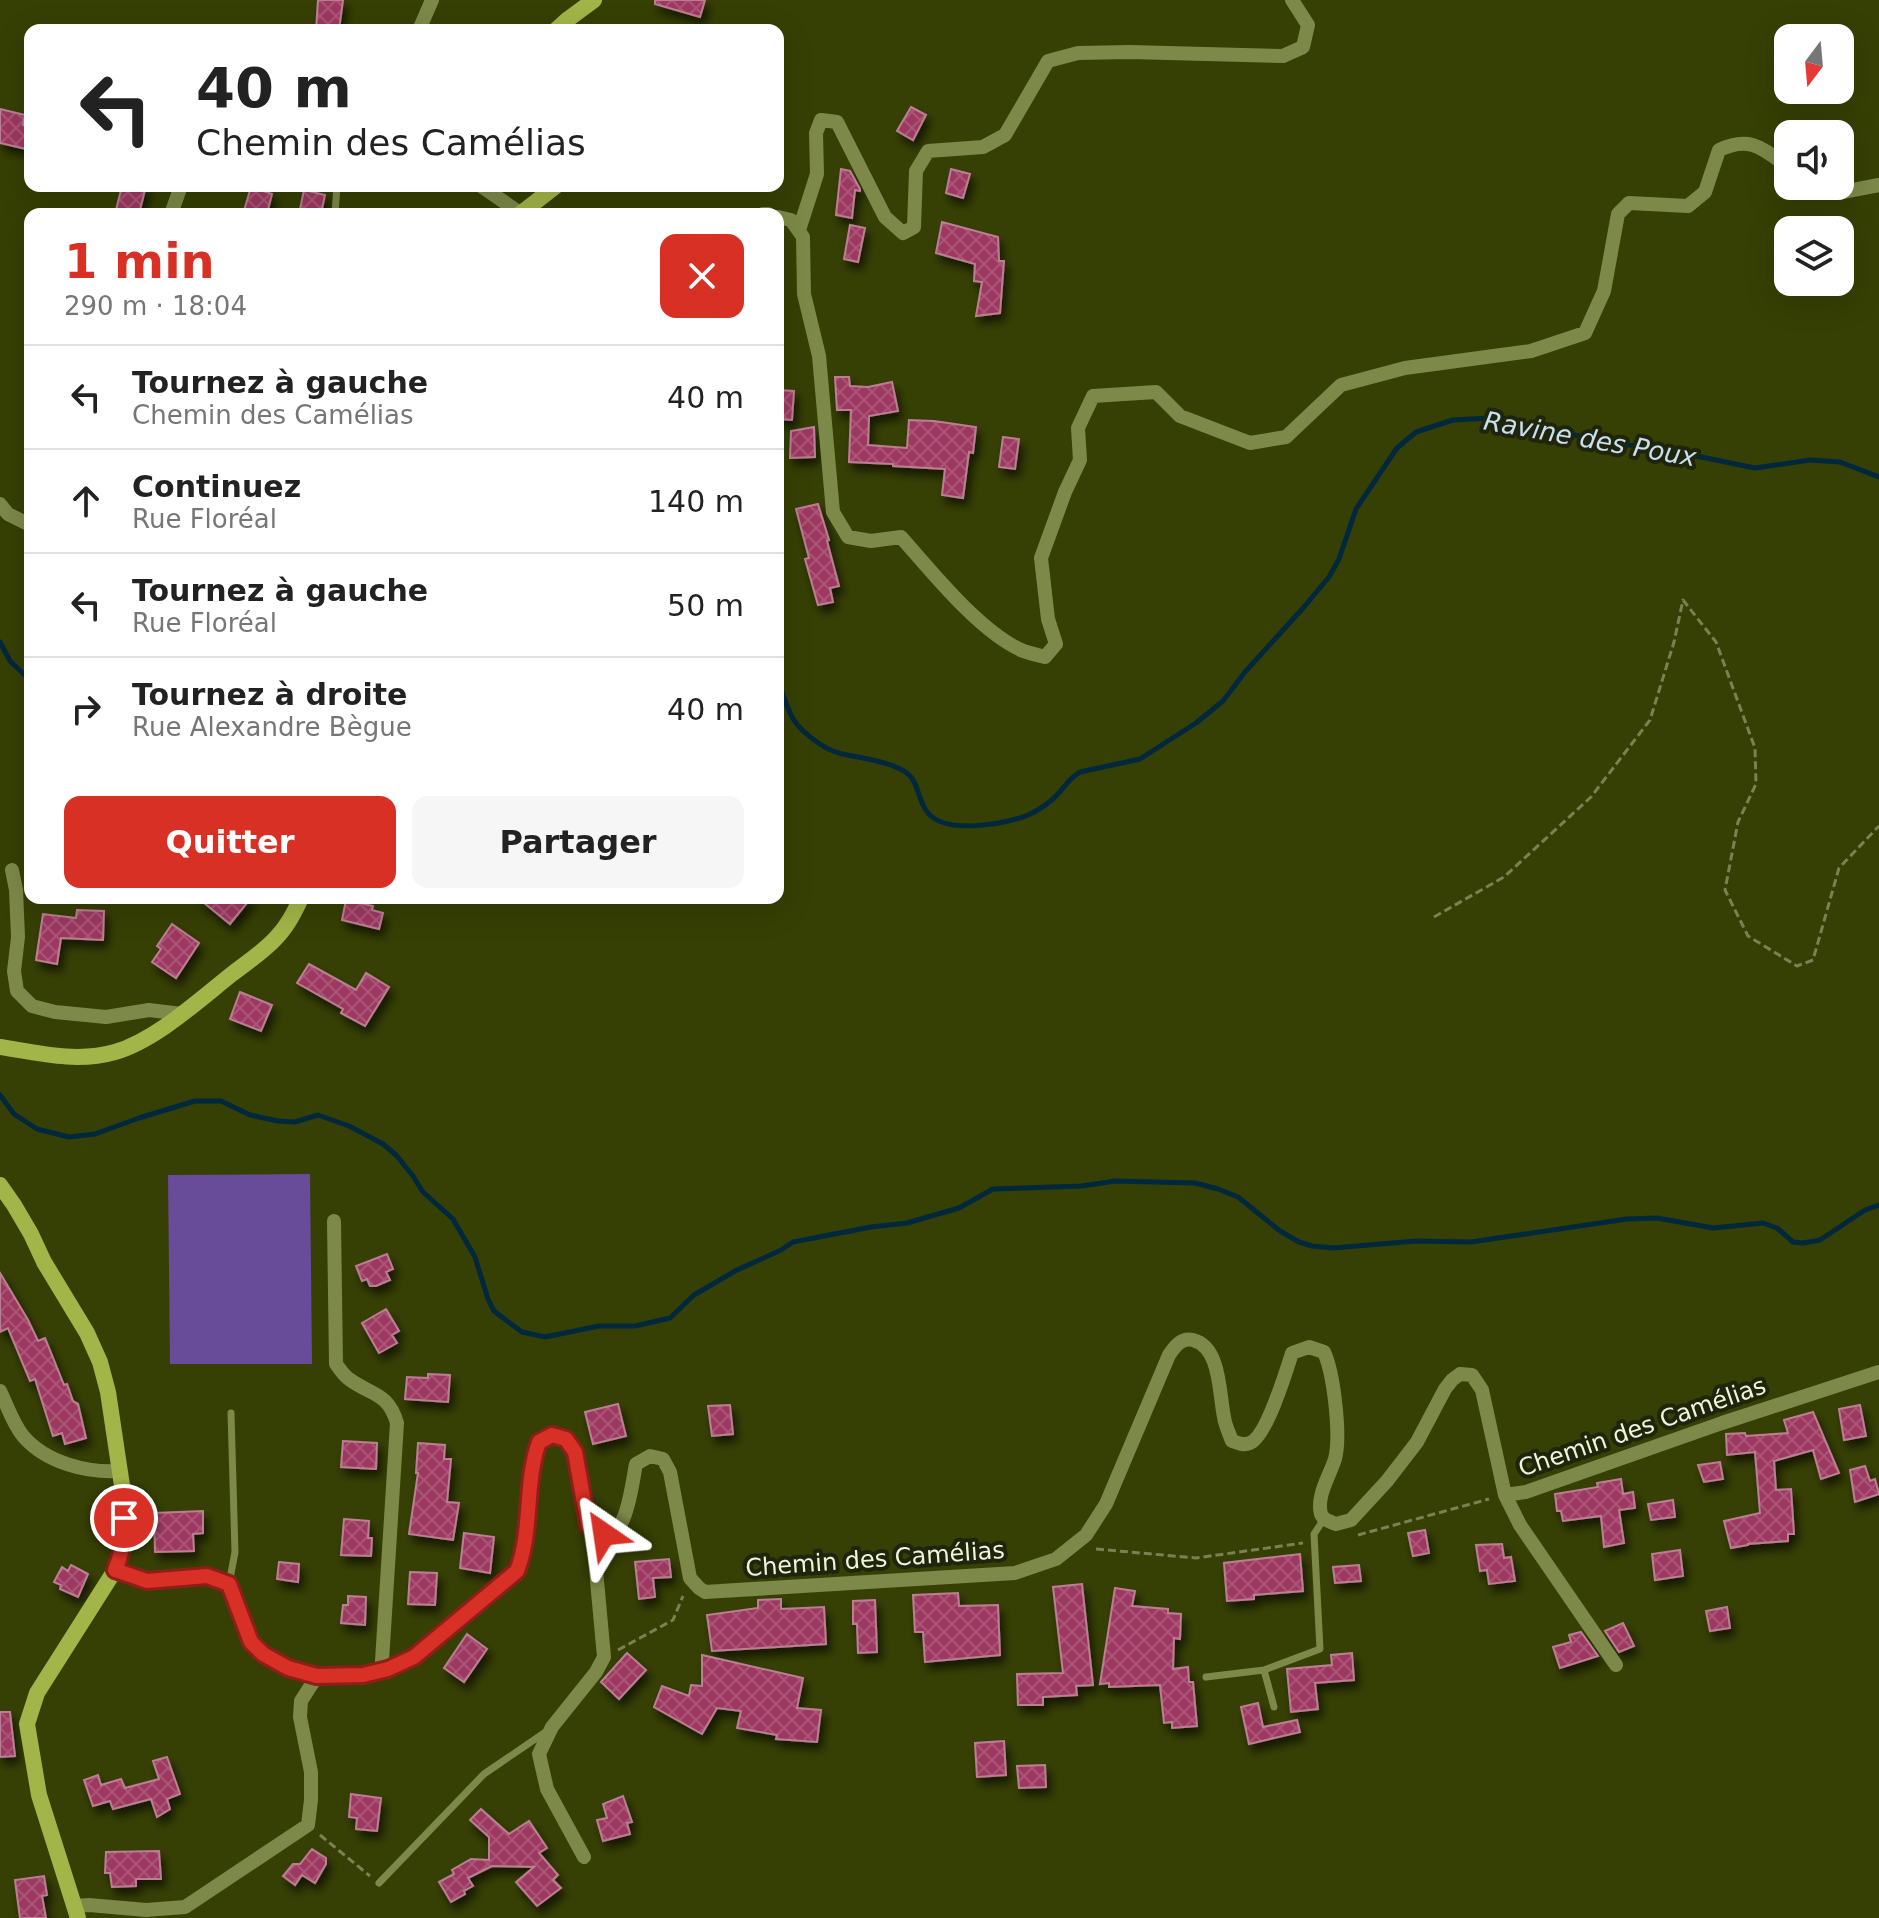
<!DOCTYPE html>
<html lang="fr">
<meta charset="utf-8">
<style>
body{margin:0;font-family:"DejaVu Sans",sans-serif;background:#f6f6f6;color:#222;height:100vh;display:flex;flex-direction:column;font-size:30px;white-space:nowrap}
*{box-sizing:border-box;margin:0}
p{font-size:26px;color:#767676}
.icon{flex:none;width:44px;height:44px;fill:none;stroke:currentColor;stroke-width:2;stroke-linecap:round;stroke-linejoin:round}
.map{position:relative;flex:1;overflow:hidden}
.panel{position:absolute;left:24px;top:208px;width:760px;height:696px;display:flex;flex-direction:column;background:#fff;border-radius:16px;box-shadow:0 8px 32px #0002}
.panel>*{flex:none}
.banner{position:absolute;left:24px;top:24px;width:760px;height:168px;border-radius:16px;box-shadow:0 8px 32px #0002;background:#fff;color:#222;overflow:hidden}
.needle{width:52px;rotate:196deg}
.fabs{position:absolute;left:1774px;top:24px;display:grid;gap:16px}
.fabs a{display:grid;place-items:center;width:80px;height:80px;border-radius:16px;background:#fff;box-shadow:0 8px 32px #0002;font-size:40px}
.pin{position:absolute;display:grid;place-items:center;width:68px;height:68px;color:#fff;margin:-34px;border:4px solid #fff;border-radius:50%;box-shadow:0 2px 8px #0007}
.me{position:absolute;width:88px;margin:-44px;rotate:328deg;stroke-linejoin:round;filter:drop-shadow(0 0 6px #0008)}
.turn{display:flex;align-items:center;gap:28px;height:168px;padding:0 40px;font-size:36px}
.turn .icon{width:104px;height:104px;stroke-width:2.5}
.turn b{display:block;font-size:56px;line-height:68px}
.round{display:grid;place-items:center;flex:none;width:84px;height:84px;border-radius:16px;background:#f6f6f6}
.headline{display:flex;align-items:center;justify-content:space-between;height:136px;padding:0 40px}
h1{font-size:48px;font-weight:700;line-height:60px;color:#d93025}
.cta{display:flex;gap:16px;margin-top:auto;padding:16px 40px}
.cta a{flex:1;height:92px;border-radius:16px;background:#d93025;color:#fff;font-size:32px;font-weight:700;line-height:92px;text-align:center}
.cta a+a{background:#f6f6f6;color:#222}
ul{padding:0;list-style:none}
li{display:flex;align-items:center;gap:24px;height:104px;padding:0 40px;border-top:2px solid #e0e0e0}
li div{flex:1}
li b{display:block;font-size:30px}
li em{font-style:normal}
.map>svg:first-child{display:block}
</style>
<div class="map">
<svg width="1879" height="1918" viewBox="0 0 1879 1918">
<defs>
<pattern id="building-cross-hatch" width="8" height="8" patternUnits="userSpaceOnUse" patternTransform="scale(2)"><rect width="8" height="8" fill="#9d3760"/><path d="M0 0l8 8M0 8l8-8" fill="none" stroke="#ab5576"/></pattern>
<filter id="shadow"><feDropShadow dx="4" dy="7" stdDeviation="4" flood-color="#0009"/></filter>
</defs>
<rect width="100%" height="100%" fill="#363f04"/>
<!-- pitch -->
<path fill="#684c99" d="M310 1174 312 1364H170L168 1175Z"/>
<g fill="none" stroke-linecap="round" stroke-linejoin="round">
<!-- stream -->
<path stroke="#02283d" stroke-width="5" d="M0 642 10 661 30 680
M778 681C782 692 786 705 791 715 798 730 823 749 839 753 858 758 879 759 898 768 921 777 915 797 928 813 946 835 1005 824 1028 815 1035 812 1043 807 1049 802 1061 794 1067 779 1080 772L1140 759 1196 723 1223 701 1245 672 1304 607 1329 577 1339 559 1356 509 1397 448 1416 432 1453 420 1490 418 1517 426 1551 430 1612 443 1662 449 1755 468 1810 460 1840 462 1879 477
M0 1095 14 1114 37 1129 69 1137 95 1134 139 1118 195 1101H221L250 1115 278 1121 295 1122 318 1115 349 1126 383 1144 396 1155 413 1176 423 1192 453 1219 475 1257 488 1299 494 1311 522 1332 545 1337 599 1326H635L670 1318 694 1295 735 1271 781 1250 793 1242 871 1227 907 1223 959 1208 993 1189 1082 1186 1115 1181 1195 1183 1218 1189 1238 1197 1280 1231 1299 1242 1312 1246 1333 1248 1416 1241 1471 1242 1627 1219 1657 1218 1713 1228 1763 1223 1777 1228 1793 1242 1803 1243 1820 1240 1865 1210 1879 1205"/>
</g>
<!-- building -->
<path fill="url(#building-cross-hatch)" stroke="#bb7f93" stroke-width="2" filter="url(#shadow)" d="M318 0H343L339 30H316Z
M655 0H705L700 17 655 4Z
M911 107 926 115 913 140 897 131Z
M0 109 25 115 23 125 30 127 26 149 0 143Z
M841 169 850 171 860 189V191L855 190 852 218 836 215Z
M951 169 970 174 963 198 946 193Z
M122 186H146L139 214H115Z
M251 187 272 194 267 214H243Z
M304 190 325 195 321 214H299Z
M942 222 998 237 999 261H1004L1000 313 976 316 982 282 974 281 975 264 936 253Z
M850 225 865 228 858 262 844 259Z
M835 377H849L850 386 868 387 892 382 898 411 869 416 868 445 907 448 909 420 934 421 976 427 973 453 969 452 963 498 942 495 945 469 893 466V464L849 462 851 410H837Z
M778 390 794 391 792 420 778 419Z
M814 427 815 457 790 458 791 431Z
M1003 437 1019 439 1015 469 999 467Z
M818 504 829 540 827 541 839 586 830 588 833 602 818 605 805 559 809 558 796 509Z
M198 898H251L230 924Z
M346 900 373 906 372 910 383 913 379 929 342 920Z
M77 910 104 911 103 940 61 938 57 964 36 960 43 914 76 918Z
M172 924 199 943 176 978 152 962 161 949 157 946Z
M309 964 356 990 366 973 389 987 365 1026 341 1013 343 1009 297 983Z
M240 992 272 1005 261 1031 230 1019Z
M387 1254 393 1269 386 1272 390 1280 376 1286H370L367 1279 362 1281 356 1266Z
M0 1273 28 1320 38 1341 45 1338 64 1385 67 1384 73 1401 78 1404 86 1438 65 1444 62 1433 53 1436 35 1379 30 1381 8 1328 0 1332Z
M386 1309 399 1331 392 1335 397 1343 379 1353 362 1323Z
M428 1374 450 1375 448 1402 405 1399 407 1377 428 1378Z
M618 1404 626 1436 593 1444 585 1412Z
M730 1405 733 1434 712 1436 708 1406Z
M1860 1405 1866 1436 1844 1440 1839 1409Z
M1813 1412 1839 1473 1821 1479 1813 1450 1774 1461 1776 1490 1791 1489 1794 1534H1788V1541L1748 1544V1545L1731 1548 1724 1521 1760 1513 1755 1452 1727 1455 1726 1434 1745 1433 1746 1436 1788 1433 1784 1420Z
M343 1441 377 1443 376 1469 341 1467Z
M418 1443 445 1445 444 1459H451L447 1502 459 1503 453 1540 409 1534 418 1473H416Z
M1720 1462 1723 1479 1704 1482 1698 1465Z
M1865 1466 1870 1481 1875 1479 1879 1494 1855 1502 1850 1470Z
M1621 1479 1623 1494 1633 1492 1635 1508 1619 1510 1624 1543 1604 1547 1601 1516 1563 1521 1561 1511H1557L1555 1494 1598 1487 1597 1483Z
M1673 1500 1675 1517 1651 1520 1648 1504Z
M203 1511V1533L193 1534 194 1551 155 1552 154 1513Z
M344 1519 369 1521 368 1538H372L371 1556 341 1555Z
M1425 1530 1429 1553 1413 1556 1408 1533Z
M464 1533 494 1537 490 1573 460 1568Z
M1502 1544 1504 1558 1511 1557 1515 1581 1489 1584 1487 1570 1480 1571 1476 1545Z
M1680 1550 1683 1576 1655 1580 1652 1554Z
M1300 1554 1303 1591 1254 1595V1599L1227 1601 1224 1563Z
M669 1559 671 1577 653 1578 655 1597 639 1599 635 1562Z
M279 1562 299 1564 298 1582 277 1579Z
M71 1565 88 1574 78 1597 60 1589 61 1585 54 1582 62 1567 68 1571Z
M1359 1565 1361 1581 1335 1583 1333 1567Z
M410 1572 437 1573 435 1605 408 1604Z
M1082 1584 1093 1685 1076 1686 1077 1695 1043 1697V1705H1018L1017 1674 1063 1673 1053 1587Z
M1115 1588 1135 1591 1132 1606 1168 1609V1613L1181 1614 1180 1639 1174 1638 1173 1669 1188 1667 1189 1682H1193L1197 1726 1172 1728V1722L1164 1723 1160 1685 1109 1687V1683L1100 1684Z
M958 1593 959 1606 998 1605 1000 1655 925 1662 923 1632H915L913 1595Z
M348 1596 366 1597 365 1625 341 1623 343 1605H348Z
M781 1599V1609L824 1607 826 1644 712 1651 707 1615 758 1608V1600Z
M875 1600 877 1652 858 1653 857 1624H853V1601Z
M1727 1607 1730 1628 1710 1631 1706 1611Z
M1623 1623 1634 1646 1619 1652 1605 1631Z
M1581 1632 1598 1656 1560 1668 1553 1647 1571 1642 1569 1635Z
M467 1634 487 1649 464 1682 444 1668Z
M627 1653 646 1670 619 1699 601 1682Z
M1352 1653 1354 1680 1315 1683 1318 1709 1291 1712 1287 1669 1332 1665 1331 1655Z
M702 1655 803 1678 797 1708 821 1710 817 1742 776 1739 777 1735 737 1728 741 1711 717 1708 702 1734 654 1707 662 1686 689 1696 691 1685 702 1686Z
M1258 1703 1263 1727 1297 1720 1300 1732 1249 1744 1241 1707Z
M0 1712H10L15 1756 0 1757Z
M1004 1741 1006 1775 977 1777 975 1743Z
M167 1757 180 1794 167 1799 170 1809 157 1817 151 1799 113 1809 110 1801 93 1806 84 1780 98 1775 101 1785 121 1779 125 1788 159 1779 153 1761Z
M1045 1765 1046 1787 1019 1788 1017 1766Z
M351 1794 381 1798 377 1831 356 1829 357 1818 349 1817Z
M623 1796 632 1822 627 1823 630 1834 603 1841 597 1820 607 1818 603 1804Z
M481 1809 509 1834 529 1821 547 1848 539 1853 558 1875 553 1880 561 1888 537 1906 516 1882 534 1867 492 1866 468 1878 473 1886 464 1891 465 1894 451 1902 439 1882 454 1874 452 1870 471 1859 489 1860V1837L470 1820Z
M312 1849 326 1858V1864L315 1883 302 1875 295 1885 283 1876 293 1864H300Z
M159 1851 161 1879H136V1886L112 1887 110 1873H105L106 1852Z
M44 1876 47 1895 42 1896 46 1918H20L15 1880Z"/>
<g fill="none" stroke-linecap="round" stroke-linejoin="round">
<!-- path -->
<path stroke="#798252" stroke-width="3" stroke-dasharray="8 4" stroke-linecap="butt" d="M1434 917 1504 877 1591 797 1650 720 1674 642 1683 600 1716 642 1755 748 1756 784 1738 822 1725 890 1748 936 1797 966 1813 960 1839 868 1879 826
M1358 1535 1489 1499
M1096 1549 1196 1558 1303 1543
M618 1650 673 1620 683 1596
M320 1835 370 1876"/>
<!-- service -->
<path stroke="#7c8948" stroke-width="7" d="M335 214 337 186
M229 1584 235 1552 231 1413
M1264 1670 1274 1707
M1206 1677 1264 1670 1320 1649 1314 1534 1324 1519
M379 1883 484 1774 547 1731"/>
<!-- minor -->
<path stroke="#7c8948" stroke-width="14" d="M419 30 432 0
M481 186 520 213
M1822 186 1837 193 1879 185
M171 214 181 186
M763 214H768
M778 217 791 220 803 237 804 294 819 356 833 512 848 537 871 541 901 537C931 571 979 631 1021 650 1028 653 1037 655 1045 657L1056 644 1048 619 1041 558 1065 492 1080 460 1078 428 1093 396 1156 392 1180 416 1250 443 1286 437 1341 385 1405 368 1531 351 1585 333 1604 291 1618 214 1629 203 1688 206 1705 192 1719 150C1751 135 1763 149 1788 167
M799 230 817 174 816 133 821 120 837 122 885 217 903 233 914 227 916 171 928 151 983 147 1005 135 1048 61 1078 53 1130 52 1283 56 1303 47 1308 25 1292 0
M0 504 8 514 30 525
M12 870 16 890 18 937 14 971 17 991 32 1006 55 1012 106 1017 149 1010 182 1014
M334 1221 336 1364C340 1369 344 1376 349 1379 372 1396 388 1392 397 1423L382 1661 383 1670
M0 1391C7 1405 13 1424 23 1436 46 1463 87 1473 120 1471
M1505 1495 1520 1525 1616 1665
M115 1570 147 1581 207 1576 229 1584C235 1599 244 1629 252 1642 266 1664 295 1670 317 1676
M584 1857 547 1789 539 1754 552 1727 596 1672 604 1657 595 1559V1531
M74 1906 89 1905 146 1910 185 1907 308 1825 311 1800V1772L300 1717 301 1701 317 1676 363 1675 388 1669 414 1657 517 1571 524 1553 534 1458 539 1442 552 1435 566 1439 575 1452 588 1525C626 1560 631 1487 636 1464L650 1456 663 1459 670 1472 690 1578 699 1588 705 1592 1015 1573 1056 1559 1086 1535 1106 1504 1169 1355C1175 1346 1182 1337 1193 1340 1221 1347 1219 1394 1224 1417 1225 1425 1229 1433 1232 1441 1239 1443 1243 1446 1250 1443 1266 1437 1286 1372 1292 1353L1309 1347 1324 1352C1334 1374 1341 1436 1335 1459 1330 1475 1316 1496 1321 1514 1323 1520 1331 1522 1336 1524L1351 1520 1387 1481 1417 1442 1445 1389 1452 1380 1460 1374 1472 1375 1482 1390 1505 1495 1526 1492 1722 1423 1879 1372"/>
<!-- secondary -->
<path stroke="#a2b548" stroke-width="16" d="M556 30 567 20 594 0
M520 214 556 186
M0 1047C38 1053 77 1063 115 1052 156 1040 199 1000 232 974 246 963 263 952 275 939 287 927 294 913 301 898
M0 1185 14 1205 31 1234 44 1262 87 1333 100 1362 108 1392 124 1499 125 1536 122 1554 115 1570 37 1693 27 1724 39 1795 78 1918"/>
</g>
<g fill="none" stroke-linecap="round" stroke-linejoin="round">
<defs>
<path id="route" d="M124 1518C125 1537 123 1552 115 1570L147 1581 207 1576 229 1584 251 1642 263 1654 288 1668 317 1676 363 1675 388 1669 414 1657 517 1571C533 1530 524 1484 539 1442L552 1435 566 1439 575 1452 588 1525 595 1531 604 1534"/>
</defs>
<!-- route casing -->
<use href="#route" stroke="#8d1f18" stroke-width="20"/>
<!-- route -->
<use href="#route" stroke="#d93025" stroke-width="14"/>
</g>
<g text-anchor="middle" dominant-baseline="central" stroke-width="8" stroke-linejoin="round" paint-order="stroke">
<!-- street labels -->
<g font-size="24" fill="#eef5d8" stroke="#1f240d">
<text transform="translate(1642 1427) rotate(-19)">Chemin des Camélias</text>
<text transform="translate(875 1559) rotate(-4)">Chemin des Camélias</text>
</g>
<!-- water labels -->
<g font-size="26" font-style="italic" fill="#c8e0f0" stroke="#1f240d">
<text transform="translate(1590 439) rotate(10)">Ravine des Poux</text>
</g>
</g>
</svg>
<div class="fabs">
<a><svg class="needle" viewBox="-14 -14 28 28"><path d="M0-13l5 13h-10z" fill="#e53935"/><path d="M0 13l5-13h-10z" fill="#767676"/></svg></a>
<a><svg class="icon" aria-label="sound" viewBox="0 0 24 24"><path d="M4 9h4l5-4v14l-5-4H4zM17 9q2 3 0 6"/></svg></a>
<a><svg class="icon" aria-label="layers" viewBox="0 0 24 24"><path d="M12 4l9 5-9 5-9-5zM3 14l9 5 9-5"/></svg></a>
</div>
<div class="pin" style="left:124px;top:1518px;background:#d93025"><svg class="icon" aria-label="arrive" viewBox="0 0 24 24"><path d="M6 21V4h12l-3 4 3 4H6"/></svg></div>
<svg class="me" style="left:604px;top:1534px" viewBox="-20 -20 40 40"><path d="M0-17L14 15 0 8-14 15z" fill="#d93025" stroke="#fff" stroke-width="4"/></svg>
<div class="banner">
<div class="turn"><svg class="icon" aria-label="left" viewBox="0 0 24 24"><path d="M17 20v-9H6M10 6l-5 5 5 5"/></svg><div><b>40 m</b>Chemin des Camélias</div></div>
</div>
<section class="panel">
<div class="headline"><div><h1>1 min</h1><p>290 m · 18:04</p></div><a class="round" style="background:#d93025;color:#fff"><svg class="icon" aria-label="close" viewBox="0 0 24 24"><path d="M6 6l12 12M18 6L6 18"/></svg></a></div>
<ul>
<li><svg class="icon" aria-label="left" viewBox="0 0 24 24"><path d="M17 20v-9H6M10 6l-5 5 5 5"/></svg><div><b>Tournez à gauche</b><p>Chemin des Camélias</p></div><em>40 m</em></li>
<li><svg class="icon" aria-label="ahead" viewBox="0 0 24 24"><path d="M12 20V5M6 11l6-6 6 6"/></svg><div><b>Continuez</b><p>Rue Floréal</p></div><em>140 m</em></li>
<li><svg class="icon" aria-label="left" viewBox="0 0 24 24"><path d="M17 20v-9H6M10 6l-5 5 5 5"/></svg><div><b>Tournez à gauche</b><p>Rue Floréal</p></div><em>50 m</em></li>
<li><svg class="icon" aria-label="right" viewBox="0 0 24 24"><path d="M7 20v-9h11M14 6l5 5-5 5"/></svg><div><b>Tournez à droite</b><p>Rue Alexandre Bègue</p></div><em>40 m</em></li>
</ul>
<div class="cta"><a>Quitter</a><a>Partager</a></div>
</section>
</div>
